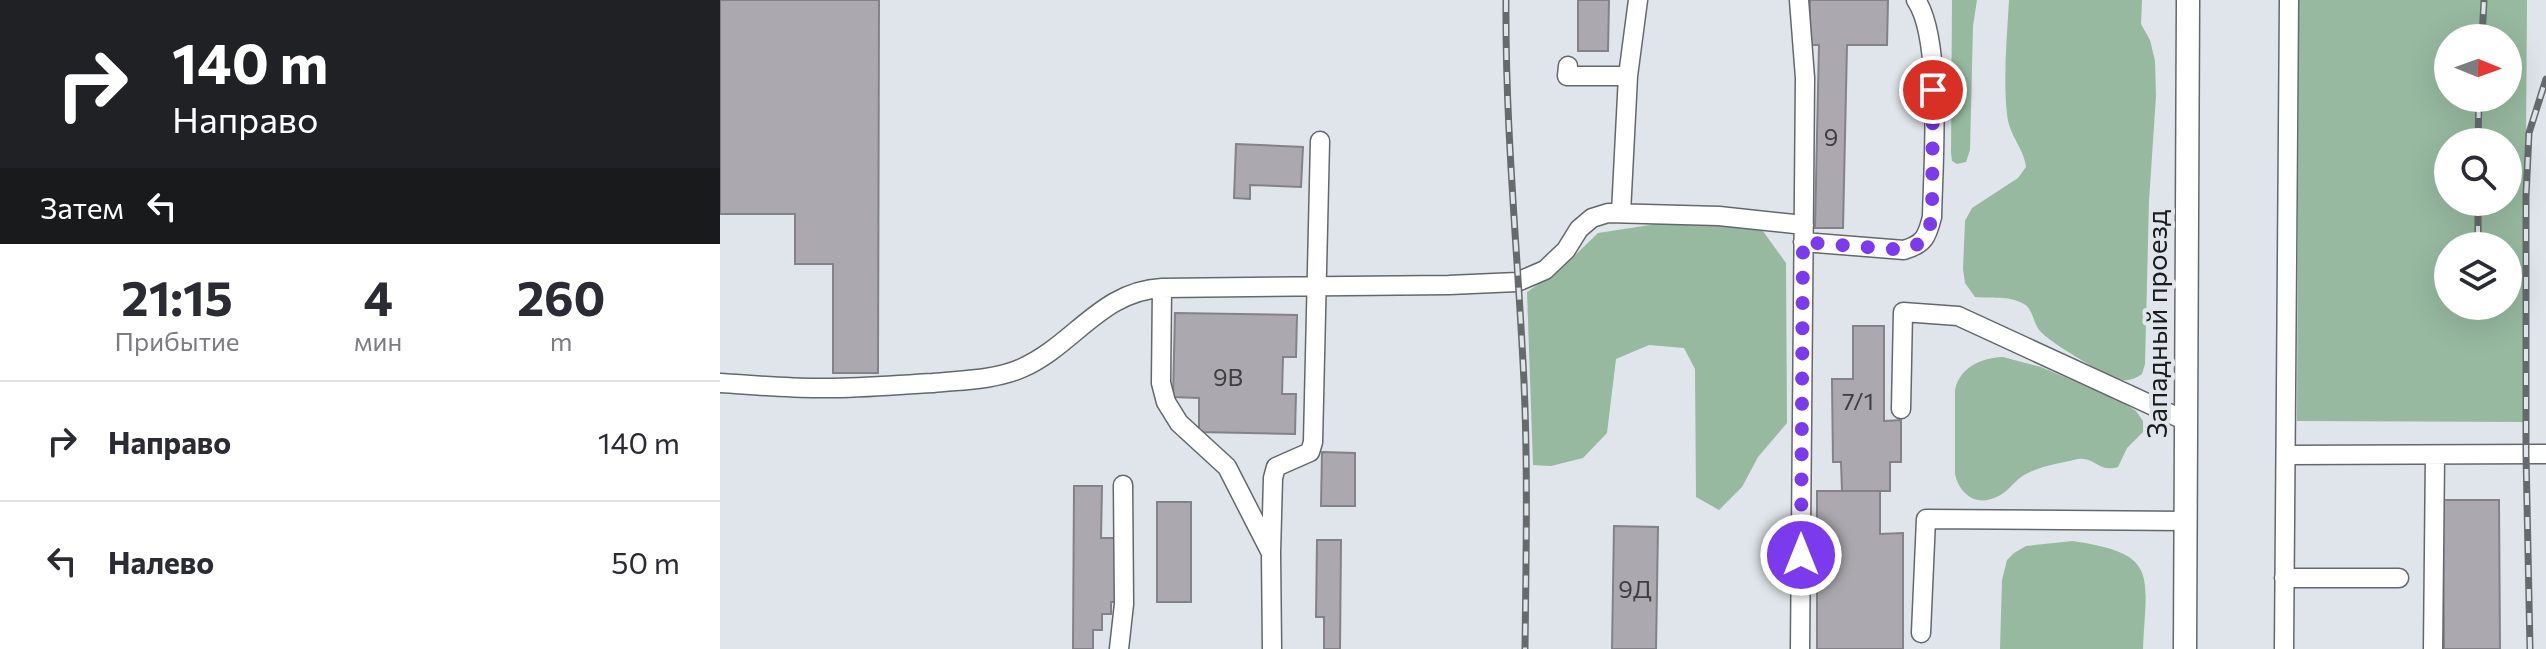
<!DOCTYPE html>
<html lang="ru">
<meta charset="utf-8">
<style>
body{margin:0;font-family:Commissioner,sans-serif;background:#f7f7f7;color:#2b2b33;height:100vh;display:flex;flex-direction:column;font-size:30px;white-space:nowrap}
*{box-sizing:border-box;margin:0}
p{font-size:26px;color:#7c7c81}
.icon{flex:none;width:44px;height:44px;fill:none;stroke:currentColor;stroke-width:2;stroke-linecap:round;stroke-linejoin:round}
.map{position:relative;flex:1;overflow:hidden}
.side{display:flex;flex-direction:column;background:#fff;width:720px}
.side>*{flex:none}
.hud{background:#202124;color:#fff;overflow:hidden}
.needle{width:52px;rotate:91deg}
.tools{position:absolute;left:1714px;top:24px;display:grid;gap:16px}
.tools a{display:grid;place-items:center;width:88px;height:88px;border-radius:50%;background:#fff;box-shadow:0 8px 32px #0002;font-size:40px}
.pin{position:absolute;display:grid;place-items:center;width:68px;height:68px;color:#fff;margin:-34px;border:4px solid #fff;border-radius:50%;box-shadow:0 2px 8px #0007}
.me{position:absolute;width:88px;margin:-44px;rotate:0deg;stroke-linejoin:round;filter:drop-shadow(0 0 6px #0008)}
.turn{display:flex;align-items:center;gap:28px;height:168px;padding:0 40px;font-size:36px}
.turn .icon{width:104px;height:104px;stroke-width:2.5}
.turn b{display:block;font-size:56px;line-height:68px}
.then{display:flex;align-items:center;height:76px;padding:0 40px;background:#0003;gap:16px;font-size:30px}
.eta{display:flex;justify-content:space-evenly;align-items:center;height:136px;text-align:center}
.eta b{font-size:48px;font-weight:700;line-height:56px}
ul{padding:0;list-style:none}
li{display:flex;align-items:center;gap:24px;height:120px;padding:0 40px;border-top:2px solid #e1e1e2}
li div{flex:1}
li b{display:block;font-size:30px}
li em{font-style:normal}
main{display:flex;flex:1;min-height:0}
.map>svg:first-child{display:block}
</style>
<main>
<section class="side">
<div class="hud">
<div class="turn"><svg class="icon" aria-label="right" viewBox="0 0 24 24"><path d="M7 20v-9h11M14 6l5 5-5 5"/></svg><div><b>140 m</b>Направо</div></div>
<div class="then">Затем<svg class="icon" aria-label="left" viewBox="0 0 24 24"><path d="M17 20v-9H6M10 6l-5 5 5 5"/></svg></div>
</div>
<div class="eta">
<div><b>21:15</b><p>Прибытие</p></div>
<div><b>4</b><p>мин</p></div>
<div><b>260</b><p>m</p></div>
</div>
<ul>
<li><svg class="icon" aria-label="right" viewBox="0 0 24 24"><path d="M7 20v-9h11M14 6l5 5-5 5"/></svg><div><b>Направо</b></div><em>140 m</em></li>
<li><svg class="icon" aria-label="left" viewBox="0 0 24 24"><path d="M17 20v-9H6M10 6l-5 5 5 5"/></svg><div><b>Налево</b></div><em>50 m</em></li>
</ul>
</section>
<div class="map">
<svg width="1826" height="649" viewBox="0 0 1826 649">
<rect width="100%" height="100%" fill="#dfe5ea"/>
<!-- forest -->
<path fill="#97b9a0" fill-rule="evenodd" d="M1232 0H1257L1253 26 1250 150 1246 162 1237 164 1232 161 1231 153Z
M1289 0H1422L1421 24 1430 40 1435 61 1436 96 1429 201 1425 364 1422 374C1415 379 1407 382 1399 379 1384 375 1329 342 1319 330 1313 322 1313 309 1304 304 1289 295 1270 299 1255 297L1245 283 1243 269 1245 221 1252 208 1298 178 1306 167C1304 148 1289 136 1287 114 1283 77 1287 37 1289 0Z
M1579 0H1807L1804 422 1577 421ZM1728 38H1788V98H1728ZM1728 142H1788V202H1728ZM1728 246H1788V306H1728Z
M943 223 1040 227 1066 263 1067 423 1038 457 1022 487 999 510 976 497 975 369 964 348 929 345 896 359 887 433 863 458 831 466 813 465 807 292 843 267 878 233Z
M1283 357 1321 367 1399 400 1416 411 1423 421V432L1407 448 1398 467C1379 473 1374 456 1358 459 1341 463 1320 466 1304 475 1297 479 1292 486 1286 491 1264 509 1241 500 1235 474V390C1240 367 1261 358 1283 357Z
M1353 541C1440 554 1426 574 1423 649H1280L1282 580 1287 560 1294 553 1306 546Z"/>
<!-- building -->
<path fill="#aba9af" stroke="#838288" stroke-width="2" d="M0 0H159L158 373H113V264H75V214H0Z
M858 0H889L888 51H858Z
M1090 0H1168L1167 45H1127L1123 228H1095L1099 45H1089Z
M516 144 583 147 581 187 530 185V199L514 198Z
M455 313 577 315 576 357H563L562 394H576L575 434 479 432V398L453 397Z
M1133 326H1164V421L1181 420V462H1170V491H1122L1121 462H1113L1112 379H1133Z
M602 452 635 453V506H601Z
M354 486H382L381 538H398L397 602H391V614H382V630H373V649H353Z
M1097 491H1160V534L1183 533V649H1097Z
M1723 500H1779L1780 649H1724Z
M437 502H471V602H437Z
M894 526 938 527 936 649H892Z
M597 540H621L620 649H604V617H596Z"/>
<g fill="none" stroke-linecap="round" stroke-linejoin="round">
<defs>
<path id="minor" d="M1079 0 1085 78 1080 649
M848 66 847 76H908
M901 213 908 76 918 0
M1083 242 1184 250C1204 244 1207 237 1212 217 1213 166 1223 40 1196 0
M442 288 441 383 446 402 459 423 507 467 551 553 552 649
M0 383C32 385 65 388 97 388 135 389 174 385 213 383 242 380 275 380 302 368 354 345 381 291 442 288L729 285 797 282 825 270 846 250 859 229 872 218 888 213 999 216 1084 225
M1181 409 1183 312 1238 316 1466 421
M1566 455 1826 454
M551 553 553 478 556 467 590 452 593 442 600 141
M1564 578H1679
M1201 633 1206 519 1465 521
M399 649 404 604 403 485
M1564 649 1569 0
M1713 649 1715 455"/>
<path id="major" d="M1465 649 1468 0"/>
</defs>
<!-- minor casing -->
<use href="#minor" stroke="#63686c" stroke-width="21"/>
<!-- major casing -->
<use href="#major" stroke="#63686c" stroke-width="25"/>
<!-- minor -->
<use href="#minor" stroke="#fff" stroke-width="18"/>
<!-- major -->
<use href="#major" stroke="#fff" stroke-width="22"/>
<defs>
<path id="rail" d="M786 0C785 128 798 254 804 382 808 471 806 560 805 649
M1762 38 1764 0
M1758 142 1759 98
M1758 202V241
M1810 649 1806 454V196L1809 133 1826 79"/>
</defs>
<!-- rail casing -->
<use href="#rail" stroke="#676a6d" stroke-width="7"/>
<!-- rail -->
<use href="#rail" stroke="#dfe5ea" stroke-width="4" stroke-dasharray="12" stroke-linecap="butt"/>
</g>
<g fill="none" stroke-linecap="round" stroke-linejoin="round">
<!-- route -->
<path stroke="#7c3aed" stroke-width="14" stroke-dasharray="0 25.2" d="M1081 555 1083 242 1184 250C1204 244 1207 237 1212 217L1213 90"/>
</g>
<g text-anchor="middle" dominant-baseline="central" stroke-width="8" stroke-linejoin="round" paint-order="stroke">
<!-- number labels -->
<g font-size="24" fill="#3e3e42">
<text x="1111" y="136">9</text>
<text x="508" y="376">9В</text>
<text x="1138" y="400">7/1</text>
<text x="915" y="588">9Д</text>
</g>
<!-- street labels -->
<g font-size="28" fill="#191b1d" stroke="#dfe5ea">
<text transform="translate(1436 324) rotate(-90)">Западный проезд</text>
</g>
</g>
</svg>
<div class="tools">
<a><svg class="needle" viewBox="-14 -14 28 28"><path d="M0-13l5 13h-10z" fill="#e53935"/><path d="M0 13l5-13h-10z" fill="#7c7c81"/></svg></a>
<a><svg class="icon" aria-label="search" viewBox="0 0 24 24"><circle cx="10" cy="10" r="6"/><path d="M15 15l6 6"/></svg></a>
<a><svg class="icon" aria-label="layers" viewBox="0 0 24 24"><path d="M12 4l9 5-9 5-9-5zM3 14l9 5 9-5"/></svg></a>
</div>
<div class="pin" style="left:1213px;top:90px;background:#d93025"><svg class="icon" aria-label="arrive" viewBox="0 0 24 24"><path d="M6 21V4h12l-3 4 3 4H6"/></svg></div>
<svg class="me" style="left:1081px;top:555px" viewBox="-20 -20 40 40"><circle r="17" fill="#7c3aed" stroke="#fff" stroke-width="3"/><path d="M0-11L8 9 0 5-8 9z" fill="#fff"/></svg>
</div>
</main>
